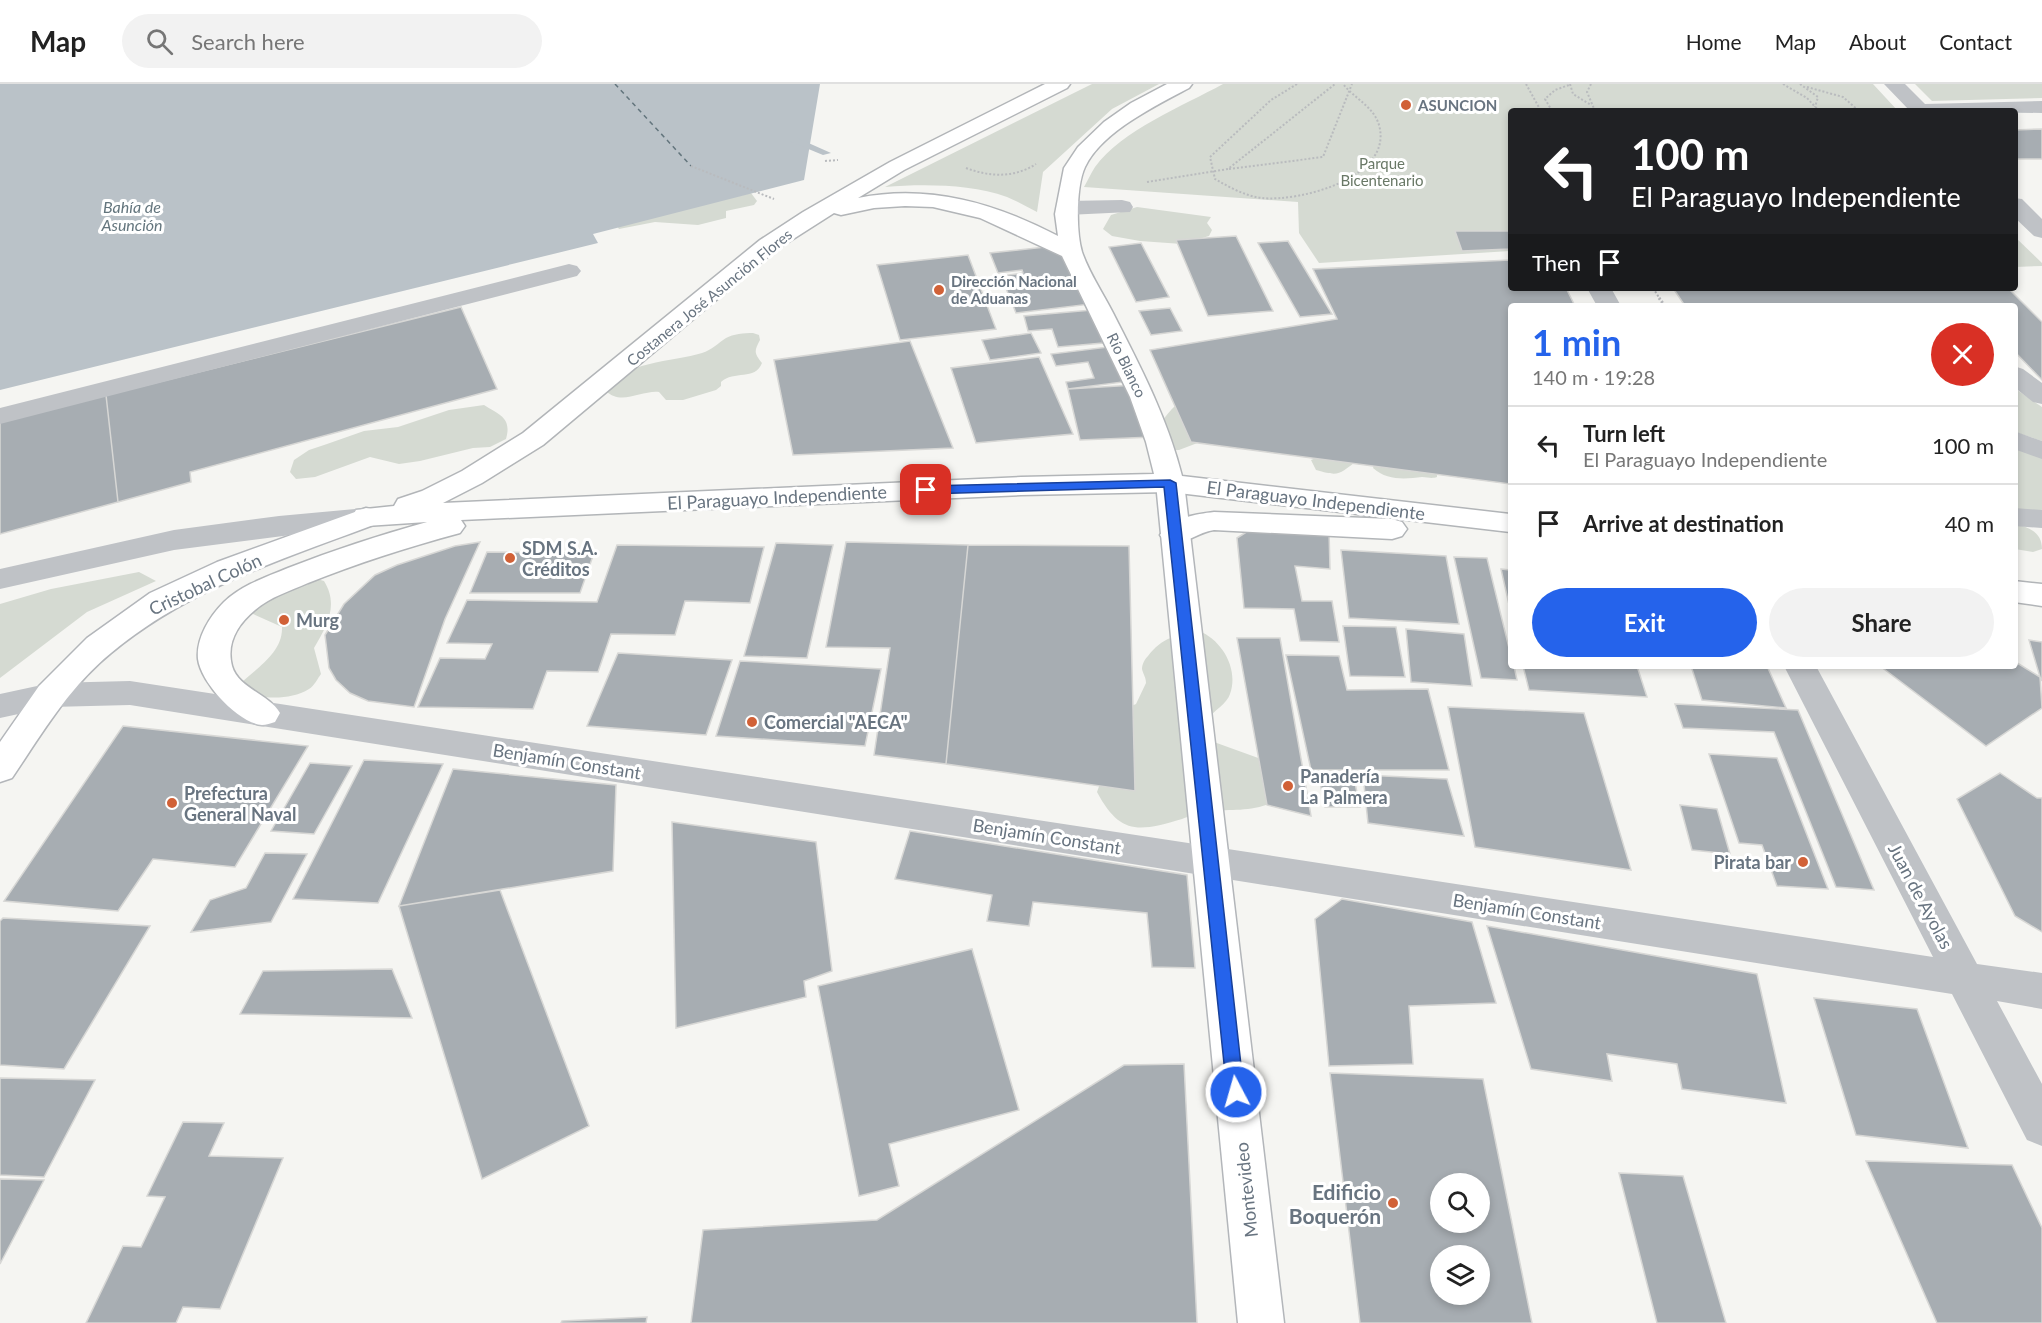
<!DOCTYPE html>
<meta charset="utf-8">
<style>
body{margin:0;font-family:Lato,sans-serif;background:#f2f2f2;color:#222;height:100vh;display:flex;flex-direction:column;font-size:22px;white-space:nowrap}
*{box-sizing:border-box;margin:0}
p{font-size:20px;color:#767676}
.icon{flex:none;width:33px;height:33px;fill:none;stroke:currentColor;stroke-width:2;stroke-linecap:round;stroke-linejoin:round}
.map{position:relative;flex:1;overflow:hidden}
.drawer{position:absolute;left:1508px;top:219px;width:510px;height:366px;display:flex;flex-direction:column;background:#fff;border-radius:6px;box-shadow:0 3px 9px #0003}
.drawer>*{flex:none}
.top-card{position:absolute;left:1508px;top:24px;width:510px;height:183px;border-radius:6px;box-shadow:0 3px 9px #0003;background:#202124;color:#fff;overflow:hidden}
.controls{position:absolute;left:1430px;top:1089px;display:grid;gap:12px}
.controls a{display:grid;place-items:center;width:60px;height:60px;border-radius:50%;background:#fff;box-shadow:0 3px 9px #0003;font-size:30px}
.pin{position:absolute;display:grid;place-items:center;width:51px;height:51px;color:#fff;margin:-26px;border-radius:12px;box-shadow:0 3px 9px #0006}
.me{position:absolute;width:66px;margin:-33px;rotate:354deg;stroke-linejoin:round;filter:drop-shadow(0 0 4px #0008)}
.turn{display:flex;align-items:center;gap:21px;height:126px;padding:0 24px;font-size:27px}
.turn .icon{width:78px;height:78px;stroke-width:2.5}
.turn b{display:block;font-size:42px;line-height:51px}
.then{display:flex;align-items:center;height:57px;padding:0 24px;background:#0003;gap:12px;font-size:22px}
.round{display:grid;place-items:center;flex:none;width:63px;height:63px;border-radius:32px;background:#f2f2f2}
.overview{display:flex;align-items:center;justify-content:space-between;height:102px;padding:0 24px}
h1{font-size:36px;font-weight:700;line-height:45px;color:#2563eb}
.cta{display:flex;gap:12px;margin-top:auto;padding:12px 24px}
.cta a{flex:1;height:69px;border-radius:36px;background:#2563eb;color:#fff;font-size:24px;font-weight:700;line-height:69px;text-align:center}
.cta a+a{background:#f2f2f2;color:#222}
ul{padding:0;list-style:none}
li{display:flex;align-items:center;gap:18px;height:78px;padding:0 24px;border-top:2px solid #e0e0e0}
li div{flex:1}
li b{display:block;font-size:22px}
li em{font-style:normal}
header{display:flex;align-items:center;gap:36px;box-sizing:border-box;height:84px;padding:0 30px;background:#fff;border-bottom:2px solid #e0e0e0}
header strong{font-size:28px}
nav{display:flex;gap:33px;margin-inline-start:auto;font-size:21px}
.search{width:420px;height:54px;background:#f2f2f2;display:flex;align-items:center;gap:15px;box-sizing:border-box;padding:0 21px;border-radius:33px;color:#767676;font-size:22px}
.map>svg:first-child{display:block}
</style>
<header>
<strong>Map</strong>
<div class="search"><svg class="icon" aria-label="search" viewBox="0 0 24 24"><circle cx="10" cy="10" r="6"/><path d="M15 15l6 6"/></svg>Search here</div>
<nav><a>Home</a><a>Map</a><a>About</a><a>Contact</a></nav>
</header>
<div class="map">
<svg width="2042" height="1239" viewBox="0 0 2042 1239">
<rect width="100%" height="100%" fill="#f5f5f2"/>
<!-- green -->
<path fill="#d5dad2" d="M1092 0H1159L1112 25 1043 88 1037 128C1027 123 1017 117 1007 113 969 100 924 100 885 103Z
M1223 0H1873L1898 27H1510V167L1319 179 1299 149 1298 118 1084 103C1088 96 1091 89 1095 83 1122 46 1183 22 1223 0Z
M1915 0H2042V14L1932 17Z
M751 109 757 117 754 121 726 127V134L698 141 655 138 619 145 617 142Z
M1137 123 1211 133 1207 139 1212 146 1209 152 1182 160 1140 157 1112 152 1103 145 1111 131Z
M2014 152 2042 179V182L2015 183Z
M753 249 759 251 760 256C754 267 754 269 762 279 755 297 734 286 721 298V302L716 306 683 316H666L659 308C642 306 621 322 606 307 620 277 674 278 702 269 712 266 718 259 726 254 733 250 744 249 753 249Z
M2014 304 2042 323V357L2015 348Z
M484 321C500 331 512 334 506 355L490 363 473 364 420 377 399 380 370 373 315 393 296 395 290 388 294 376 309 366 327 360 364 347 398 343 449 326Z
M1176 321 1200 358 1179 366 1161 367C1159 344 1159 337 1176 321Z
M2014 362 2042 374V427L2015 426Z
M1328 369 1358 376C1339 390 1340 393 1316 386L1311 376Z
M1376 375 1437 390V393C1431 395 1428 393 1422 393 1406 395 1387 397 1373 384Z
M2014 440C2029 443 2042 448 2042 465L2033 468 2015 465Z
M139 488 156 497 87 528 0 594V520L51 505Z
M307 492 324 497C339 521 327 542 314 564L321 590C318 594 314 602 309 605 291 616 267 615 248 610L241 599C258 583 283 568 282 543L253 530 257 517Z
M1199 547C1222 556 1239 585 1230 610 1227 620 1214 626 1208 635L1214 658 1261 675 1272 719C1248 728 1233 725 1208 727 1200 728 1190 732 1182 735 1138 748 1120 751 1097 708L1127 624 1136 620 1146 599C1146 593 1143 590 1142 585 1142 580 1145 575 1148 572 1161 554 1178 550 1199 547Z"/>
<!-- water -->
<path fill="#bac2c8" d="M0 0H820L804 96 593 150 598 159 0 306Z"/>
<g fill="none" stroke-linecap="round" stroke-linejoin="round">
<!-- stream -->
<path fill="#bac2c8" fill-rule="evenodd" d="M789 53H795L831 69 823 71 789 57Z"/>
<!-- ferry -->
<path stroke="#63757d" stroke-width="1.5" stroke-dasharray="4.5 4" stroke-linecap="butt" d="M615 0 691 82"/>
</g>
<!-- building -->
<path fill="#a7adb2" stroke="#d7d7d5" stroke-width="1.5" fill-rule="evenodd" d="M2042 45V75H2014V46Z
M1455 147H1510V165L1462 167Z
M1236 152 1273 227 1208 232 1176 156Z
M1288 157 1332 230 1300 233 1258 159Z
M1141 159 1169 213 1136 218 1109 163Z
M1063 161 1091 220 1016 229 1001 192 1023 189 1022 186 998 189 990 169Z
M968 171 996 245 900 256 877 181Z
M1510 176V204H1566L1575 222H1510V400L1191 358 1150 266 1337 235 1313 185Z
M1673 204H2008L2042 238V296L2014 267V222H1685Z
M461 223 497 305 190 388 191 398 118 418 106 311Z
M1170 224 1182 247 1151 251 1139 227Z
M1092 226 1103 259 1058 263 1052 245 1028 247 1024 232Z
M1031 249 1041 269 990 276 982 256Z
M910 257 953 364 793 371 774 276Z
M1108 263 1123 298 1068 305 1066 298 1094 294 1088 278 1056 282 1051 270Z
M1039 273 1073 350 976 359 951 284Z
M1135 301 1153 353 1080 356 1068 305Z
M106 311 118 418 0 450V337Z
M1259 440 1329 447 1330 485 1295 482 1302 517H1332L1339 558 1300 557 1294 525 1244 524 1237 454Z
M480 458 445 535 414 623 368 617 350 609 336 596 329 584 325 551 344 520 375 491 397 481 455 462Z
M846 458 968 461 946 680 874 671 890 564 826 563Z
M776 459 833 461 807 574 744 572Z
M617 461 764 463 750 519 685 517 675 551 611 550 598 588 547 587 533 625 418 623 440 574 485 575 492 560 447 559 467 516 597 518Z
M968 461 1129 462 1135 707 946 680Z
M1341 466 1446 472 1459 540 1349 534Z
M487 468 594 469 580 509H470Z
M1454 473 1487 474 1510 568V582H1514L1517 596 1481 594Z
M1501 485 1510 486V525Z
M1343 542 1396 543 1405 593 1350 592Z
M1406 545 1464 550 1472 602 1411 598Z
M1237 554H1280L1311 732 1267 721Z
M2029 556 2042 558V597L2040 593Z
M618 569 732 576 706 651 587 642Z
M1286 571 1339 572 1347 606 1428 605 1449 686H1311Z
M740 577 881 585 865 662 716 652Z
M2014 577 2040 593 2042 624 1986 662 1880 582H2014Z
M1523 582H1637L1647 613 1529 606Z
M1691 582H1767L1786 624 1702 616Z
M1675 620 1798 626 1874 806 1836 803 1774 648 1683 644Z
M1448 623 1584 629 1631 786 1475 763Z
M123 642 308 662 235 783 153 775 118 827 4 817Z
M1709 670 1777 674 1828 805 1777 802 1762 761 1739 759Z
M364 676 443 680 378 819 293 815Z
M310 679 352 682 314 750 271 747Z
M453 685 616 701 613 787 399 822Z
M2000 689 2037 714H2042V848L2015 832 1957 715Z
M1363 691 1447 695 1464 752 1368 739Z
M1319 694H1354L1360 723H1325Z
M1680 721 1717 725 1730 770 1692 766Z
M672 738 816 758 832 887 804 897 806 913 676 944Z
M910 747 1187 791 1195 884 1152 883 1147 829 1033 818 1029 842 987 837 992 811 895 795Z
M265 769 307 770 271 838 191 848 210 816 246 804Z
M500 806 589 1042 482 1095 399 822Z
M1342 815 1472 838 1496 919 1409 922 1413 980 1329 982 1315 835Z
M3 834 150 842 64 985 0 981V837Z
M1487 842 1757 890 1786 1019 1682 1005 1677 980 1607 970 1612 997 1531 985Z
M972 865 1019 1026 889 1060 899 1102 859 1112 818 902Z
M392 885 412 934 240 930 263 887Z
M1814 914 1917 925 1968 1064 1856 1051Z
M1184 980 1197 1239H691L703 1146 877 1136 1124 981Z
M1330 989 1483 995 1532 1239H1360ZM1440 1100H1479V1138H1440ZM1440 1172H1479V1210H1440Z
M0 994 95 996 44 1093 0 1091Z
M183 1038 224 1039 209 1072 283 1074 220 1225 183 1223 176 1239H86L123 1162 141 1163 165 1113 147 1112Z
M1866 1077 2012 1081 2042 1144V1239H1937Z
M1619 1089 1683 1092 1726 1239H1657Z
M0 1095 44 1096 0 1180Z
M647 1233 646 1239H561L562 1237Z"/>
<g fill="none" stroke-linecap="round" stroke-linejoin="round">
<defs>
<path id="major" d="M1170 390 1180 393 1184 399 1284 1239H1238L1156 399 1160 393Z
M366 424 376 426 380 433 376 440C283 475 189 504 111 569 69 603 41 651 12 694L0 698V658L39 602 87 554 150 509 217 478Z"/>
<path id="highway" d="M1045 0H1070L1067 4 904 86 858 114C929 100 995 119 1058 152L1055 130 1064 84 1078 63 1104 38 1131 19 1167 0H1192L1189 4C1157 21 1101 48 1085 83 1076 102 1076 148 1082 168 1089 189 1103 209 1113 229 1140 282 1167 333 1182 392L1510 430V448L1170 408 1021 411 461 436 465 442 460 449C408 463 358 479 308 499 290 507 270 513 255 526 238 540 226 559 232 582 238 604 269 610 280 629L275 638C271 639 266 641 262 641 238 639 201 599 198 575 196 554 210 532 224 518 242 501 266 493 288 484 334 466 380 451 427 438L366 442 356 440 352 433 356 426 394 422 398 415 422 407 462 387 523 349 760 156 803 128 890 78ZM905 122 933 123 980 134 1062 172 1130 313 1146 358 1154 390 1021 393 443 419 482 399 543 361 776 166 834 129 841 131 874 124Z
M1214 428 1392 435 1402 438 1407 445 1402 452 1392 455 1214 446C1195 449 1184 463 1165 458L1160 451C1171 434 1196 430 1214 428Z
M2014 497 2042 500V522L2014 518Z"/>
</defs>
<!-- major casing -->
<use href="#major" stroke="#b3b6ba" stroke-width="3"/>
<!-- highway casing -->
<use href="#highway" stroke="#b2b5b8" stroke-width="3"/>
<!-- path-far1 -->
<path stroke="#b9bbbe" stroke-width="2" stroke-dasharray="2 2" stroke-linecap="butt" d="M1297 0 1271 16 1210 73 1215 95C1229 103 1245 112 1262 114 1299 118 1394 94 1379 41 1374 23 1354 14 1343 0
M1526 0 1541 27
M1570 0 1573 10 1591 21
M1591 0 1587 8 1595 27
M1783 0 1807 14 1819 27
M1800 0 1818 13 1815 23
M1807 3 1843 13 1859 27
M1552 27 1545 15 1555 6 1569 1
M825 77 838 76
M691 82 774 115
M966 84C990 93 1014 94 1036 80
M1229 85 1323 73 1352 0
M1147 98 1228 85 1335 0
M1653 204 1660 215"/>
<!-- path -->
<path stroke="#b9bbbe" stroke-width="3" stroke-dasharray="2 2" stroke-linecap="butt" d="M1659 214 1665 222"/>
<!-- minor -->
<path fill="#bfc2c6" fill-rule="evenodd" d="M1884 0H1905L1925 20 2042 17V29L1910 27Z
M2014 114 2022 115 2042 135V154L2034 152 2014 133Z
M1122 116 1130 118 1133 123 1130 128 1067 131 1059 129 1056 124 1059 119 1067 117Z
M569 180 577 182 581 187 577 192 0 340V324Z
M1587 204H1611L1621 222H1597Z
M2014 282 2023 285 2042 299V320L2033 318 2014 303Z
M2014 347 2042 357V375L2014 365Z
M366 424 376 426 380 433 376 440 174 466 0 505V485L174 446 279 432Z
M2014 424 2042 426V444L2014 442Z
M1784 582H1816L1977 880 2042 889V925L1997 917 2042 1000V1062L2027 1056 1952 910 130 621 51 623 0 634V610L51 599 130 597 1933 873Z"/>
<!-- major -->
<use href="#major" fill="#fff" fill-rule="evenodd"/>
<!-- highway -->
<use href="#highway" fill="#fff" fill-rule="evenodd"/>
</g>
<!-- route -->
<path fill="#2563eb" stroke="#184099" stroke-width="1.5" d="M1170 396 1176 399 1244 1008 1242 1014 1236 1016 1229 1014 1227 1008 1164 403 926 410 920 406 926 402Z"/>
<!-- markers -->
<g fill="#d16137" stroke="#fff" stroke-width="2">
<circle cx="1406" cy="21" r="6"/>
<circle cx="939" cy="206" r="6"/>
<circle cx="510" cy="474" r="6"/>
<circle cx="284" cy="536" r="6"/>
<circle cx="752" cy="638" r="6"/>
<circle cx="1288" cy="702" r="6"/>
<circle cx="172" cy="719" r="6"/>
<circle cx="1803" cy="778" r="6"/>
<circle cx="1393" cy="1119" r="6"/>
</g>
<g text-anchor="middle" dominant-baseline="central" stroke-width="6" stroke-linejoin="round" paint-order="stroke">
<!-- far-poi labels -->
<g font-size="15" font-weight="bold" fill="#687480" stroke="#fff" text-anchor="start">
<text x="1418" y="21">ASUNCION</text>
<text x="951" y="197">Dirección Nacional<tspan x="951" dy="17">de Aduanas</tspan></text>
</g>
<!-- far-park labels -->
<g font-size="15" fill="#697866" stroke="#fff">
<text x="1382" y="79">Parque<tspan x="1382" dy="17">Bicentenario</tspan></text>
</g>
<!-- far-street labels -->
<g font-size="15" fill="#687480" stroke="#fff">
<text transform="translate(709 213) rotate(-39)">Costanera José Asunción Flores</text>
<text transform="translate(1127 281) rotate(64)">Río Blanco</text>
</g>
<!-- far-water labels -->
<g font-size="16" font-style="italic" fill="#63757d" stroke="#fff">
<text x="132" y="122">Bahía de<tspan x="132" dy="18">Asunción</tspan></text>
</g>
<!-- street labels -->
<g font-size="18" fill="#687480" stroke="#fff">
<text transform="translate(777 413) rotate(-3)">El Paraguayo Independiente</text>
<text transform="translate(1316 416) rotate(7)">El Paraguayo Independiente</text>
<text transform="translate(205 500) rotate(-25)">Cristobal Colón</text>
<text transform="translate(567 677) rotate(9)">Benjamín Constant</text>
<text transform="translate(1047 752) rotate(9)">Benjamín Constant</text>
<text transform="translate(1921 812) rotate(62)">Juan de Ayolas</text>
<text transform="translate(1527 827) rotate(9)">Benjamín Constant</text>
<text transform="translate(1246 1106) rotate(-96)">Montevideo</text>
</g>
<!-- poi labels -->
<g font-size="18" font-weight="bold" fill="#687480" stroke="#fff" text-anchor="start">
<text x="522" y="464">SDM S.A.<tspan x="522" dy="21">Créditos</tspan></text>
<text x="296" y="536">Murg</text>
<text x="764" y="638">Comercial "AECA"</text>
<text x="1300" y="692">Panadería<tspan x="1300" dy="21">La Palmera</tspan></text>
<text x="184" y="709">Prefectura<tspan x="184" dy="21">General Naval</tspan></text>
<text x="1791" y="778" text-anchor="end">Pirata bar</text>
</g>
<!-- near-poi labels -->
<g font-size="21" font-weight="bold" fill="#687480" stroke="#fff" text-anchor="end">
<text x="1381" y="1107">Edificio<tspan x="1381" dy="24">Boquerón</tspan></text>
</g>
</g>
</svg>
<div class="controls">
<a><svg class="icon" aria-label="search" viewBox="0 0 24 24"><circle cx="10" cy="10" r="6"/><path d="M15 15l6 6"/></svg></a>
<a><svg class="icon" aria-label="layers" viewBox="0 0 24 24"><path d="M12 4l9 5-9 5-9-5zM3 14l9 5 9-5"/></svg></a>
</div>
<div class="pin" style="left:926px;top:406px;background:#d93025"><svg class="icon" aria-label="arrive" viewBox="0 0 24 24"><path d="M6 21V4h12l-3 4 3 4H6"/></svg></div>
<svg class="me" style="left:1236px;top:1008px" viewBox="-20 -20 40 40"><circle r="17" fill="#2563eb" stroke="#fff" stroke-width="3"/><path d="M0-11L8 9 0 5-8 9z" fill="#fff"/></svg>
<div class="top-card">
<div class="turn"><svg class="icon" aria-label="left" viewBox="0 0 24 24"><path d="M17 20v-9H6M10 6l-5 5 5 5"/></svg><div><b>100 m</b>El Paraguayo Independiente</div></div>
<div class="then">Then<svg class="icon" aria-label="arrive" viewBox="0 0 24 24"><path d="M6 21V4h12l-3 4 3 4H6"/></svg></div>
</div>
<section class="drawer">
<div class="overview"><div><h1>1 min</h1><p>140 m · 19:28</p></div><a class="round" style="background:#d93025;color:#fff"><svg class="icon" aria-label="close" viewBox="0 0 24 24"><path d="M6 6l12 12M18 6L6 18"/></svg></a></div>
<ul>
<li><svg class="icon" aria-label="left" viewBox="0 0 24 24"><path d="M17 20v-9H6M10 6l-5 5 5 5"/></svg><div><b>Turn left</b><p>El Paraguayo Independiente</p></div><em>100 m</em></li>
<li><svg class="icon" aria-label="arrive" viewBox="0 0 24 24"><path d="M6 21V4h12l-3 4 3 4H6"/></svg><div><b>Arrive at destination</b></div><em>40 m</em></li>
</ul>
<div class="cta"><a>Exit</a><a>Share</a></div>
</section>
</div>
